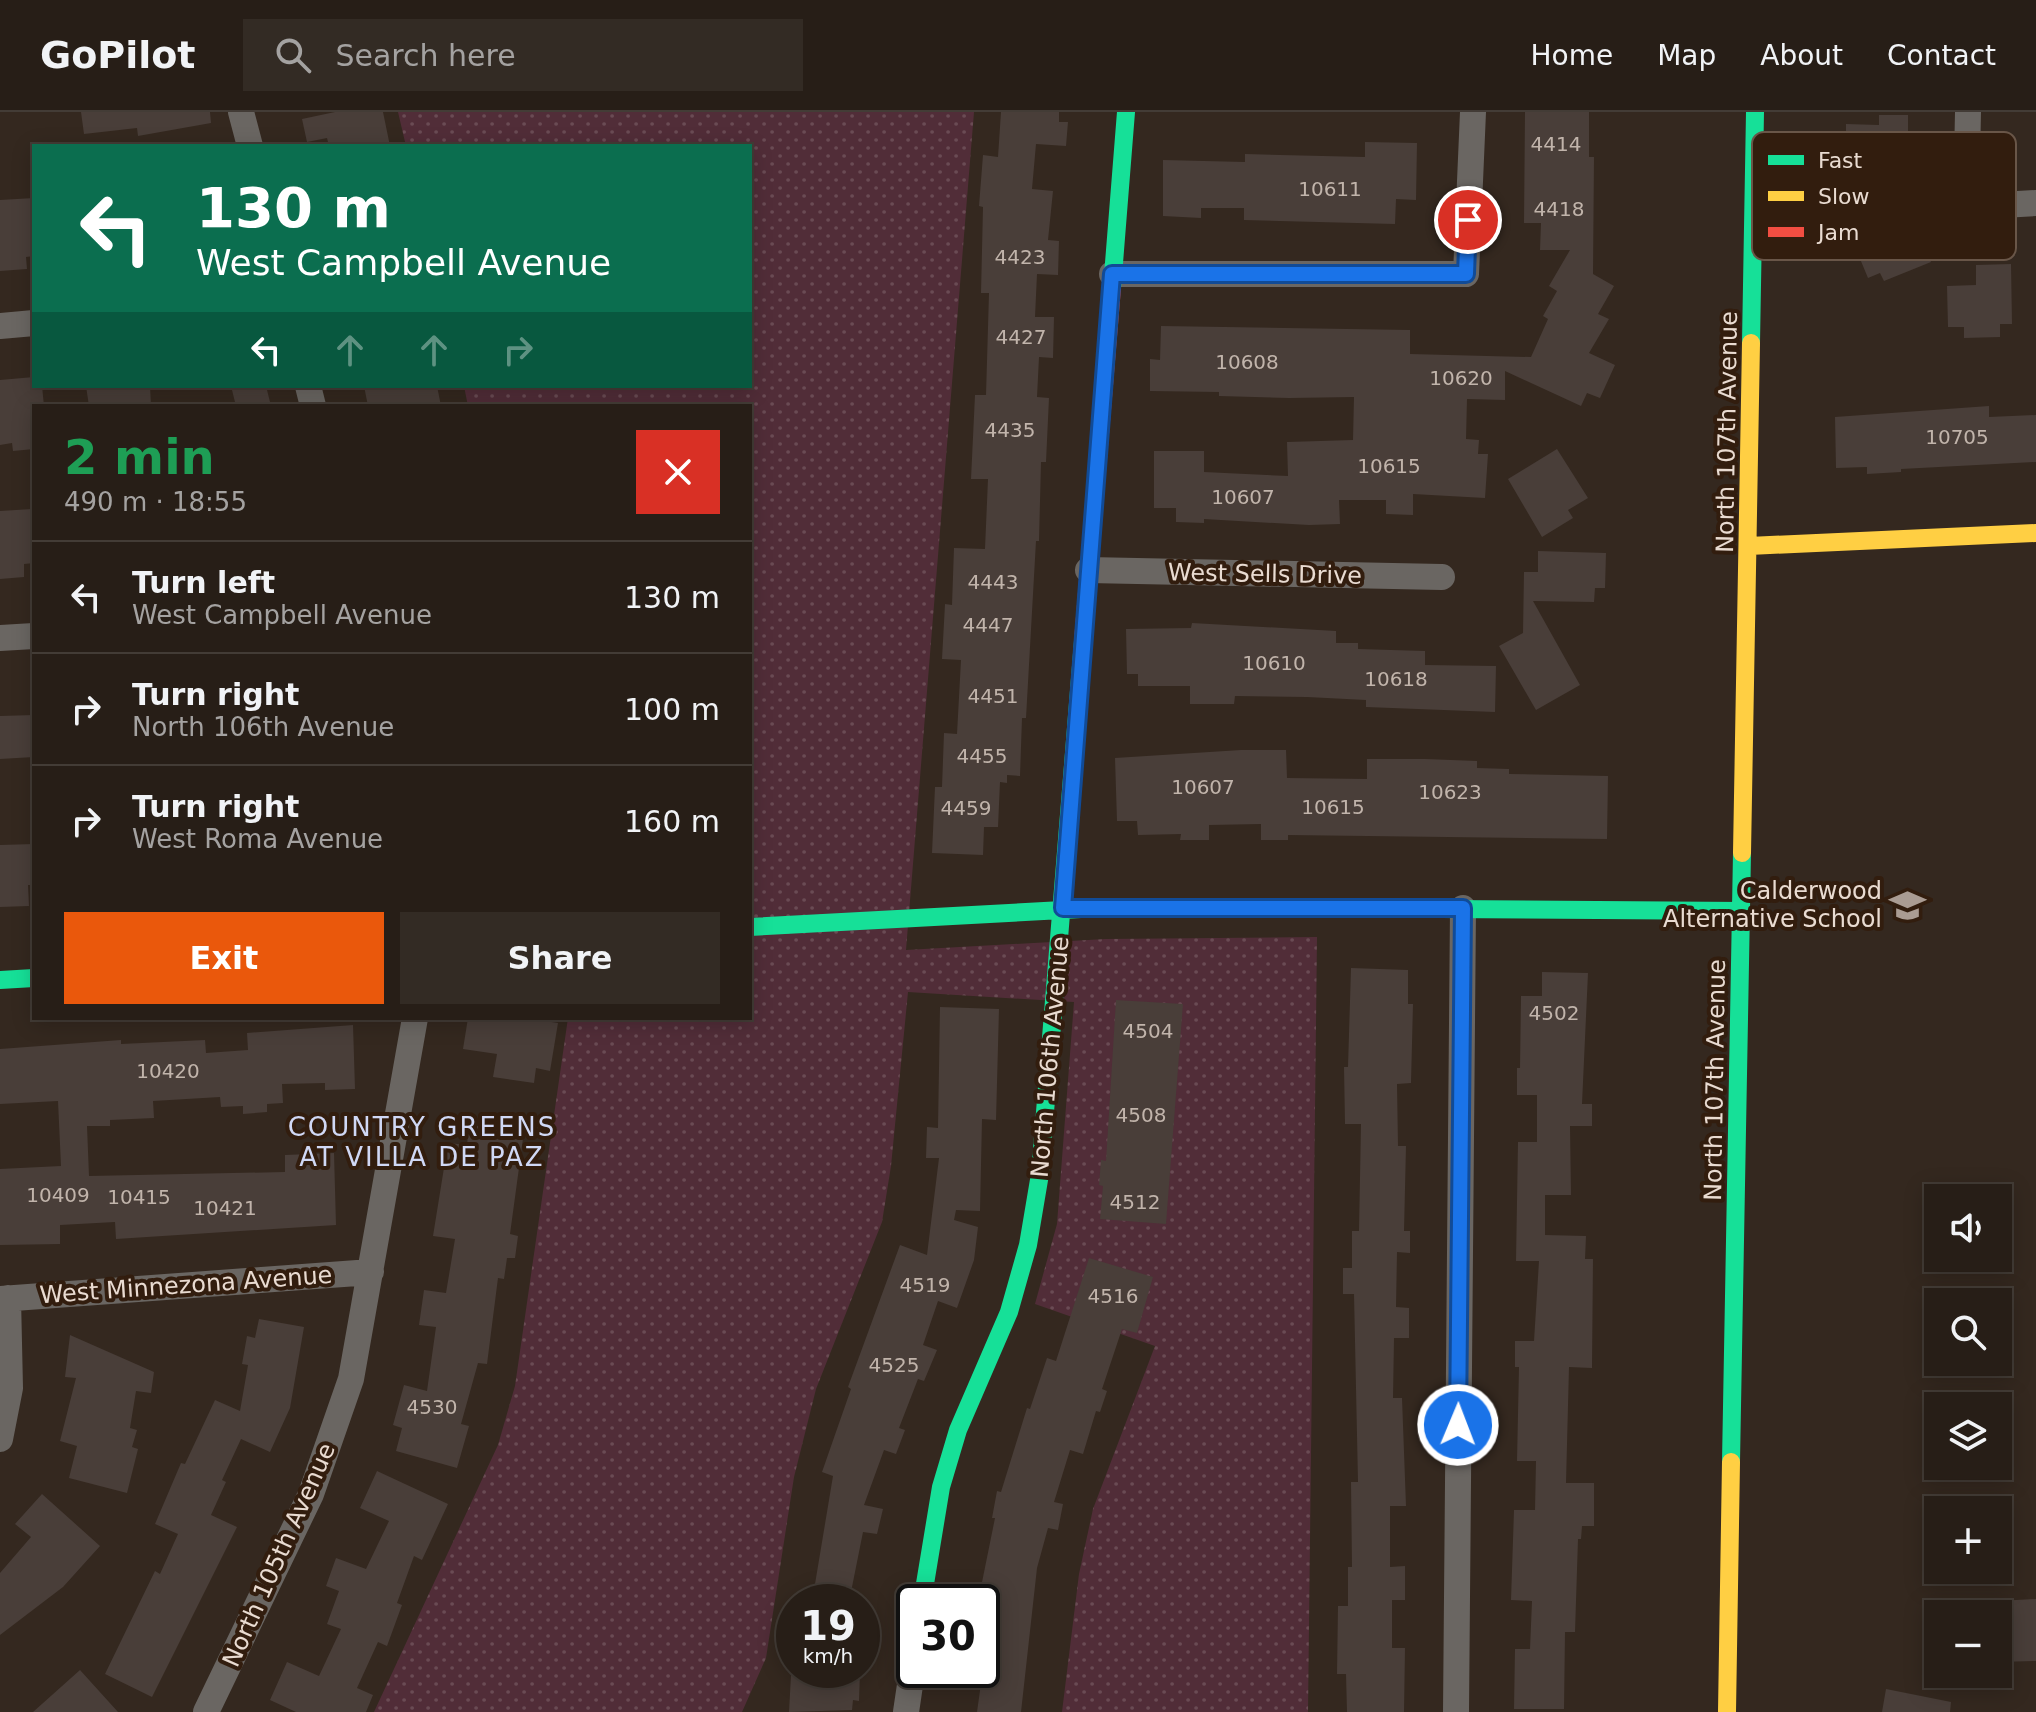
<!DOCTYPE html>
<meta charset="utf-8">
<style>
body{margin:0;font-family:"DejaVu Sans",sans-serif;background:#332b24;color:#f1f3f6;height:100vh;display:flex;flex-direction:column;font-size:30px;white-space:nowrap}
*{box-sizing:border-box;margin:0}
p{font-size:26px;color:#a4a2a1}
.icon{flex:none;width:44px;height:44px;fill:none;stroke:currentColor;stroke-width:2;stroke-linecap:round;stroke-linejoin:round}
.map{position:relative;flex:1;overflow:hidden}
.side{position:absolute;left:32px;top:292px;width:720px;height:616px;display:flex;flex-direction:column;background:#271e17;border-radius:0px;box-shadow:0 4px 20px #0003,0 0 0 2px #433c36}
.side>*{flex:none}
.top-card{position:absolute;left:32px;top:32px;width:720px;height:244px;border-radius:0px;box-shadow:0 4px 20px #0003,0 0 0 2px #433c36;background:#0b6e4f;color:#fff;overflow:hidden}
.buttons{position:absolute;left:1924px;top:1072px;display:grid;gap:16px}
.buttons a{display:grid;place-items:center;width:88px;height:88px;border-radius:0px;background:#271e17;box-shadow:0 4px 20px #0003,0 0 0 2px #433c36;font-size:40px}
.speed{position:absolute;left:776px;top:1472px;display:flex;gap:16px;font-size:40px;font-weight:700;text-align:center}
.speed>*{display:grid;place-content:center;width:104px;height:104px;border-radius:50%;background:#271e17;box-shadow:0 4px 20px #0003,0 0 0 2px #433c36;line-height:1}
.speed small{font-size:20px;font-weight:400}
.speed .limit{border:4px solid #111;border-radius:12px;background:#fff;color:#111}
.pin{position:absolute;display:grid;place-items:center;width:68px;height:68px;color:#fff;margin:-34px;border:4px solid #fff;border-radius:50%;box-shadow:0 2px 8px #0007}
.me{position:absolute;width:88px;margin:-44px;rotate:1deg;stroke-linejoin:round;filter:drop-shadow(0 0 6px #0008)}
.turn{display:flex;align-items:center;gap:28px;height:168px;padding:0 32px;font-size:36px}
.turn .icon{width:104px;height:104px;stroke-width:2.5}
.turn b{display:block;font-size:56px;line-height:68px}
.lanes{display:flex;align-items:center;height:76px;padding:0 32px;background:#0003;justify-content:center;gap:40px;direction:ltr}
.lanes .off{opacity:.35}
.round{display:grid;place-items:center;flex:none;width:84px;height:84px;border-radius:0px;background:#332b24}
.summary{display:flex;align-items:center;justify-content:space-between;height:136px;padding:0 32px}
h1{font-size:48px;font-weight:600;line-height:60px;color:#1e9e55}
.action{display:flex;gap:16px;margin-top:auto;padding:16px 32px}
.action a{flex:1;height:92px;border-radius:0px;background:#ea580c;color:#fff;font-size:32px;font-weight:600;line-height:92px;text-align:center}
.action a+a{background:#332b24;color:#f1f3f6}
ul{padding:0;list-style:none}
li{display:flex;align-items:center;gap:24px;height:112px;padding:0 32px;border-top:2px solid #433c36}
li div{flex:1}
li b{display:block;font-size:30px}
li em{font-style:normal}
header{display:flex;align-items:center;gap:48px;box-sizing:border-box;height:112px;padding:0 40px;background:#271e17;border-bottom:2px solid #433c36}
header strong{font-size:38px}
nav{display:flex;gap:44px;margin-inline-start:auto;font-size:28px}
.search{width:560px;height:72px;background:#332b24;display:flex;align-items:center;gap:20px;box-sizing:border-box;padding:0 28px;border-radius:0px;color:#a4a2a1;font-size:30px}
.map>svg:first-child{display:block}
</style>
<header>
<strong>GoPilot</strong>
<div class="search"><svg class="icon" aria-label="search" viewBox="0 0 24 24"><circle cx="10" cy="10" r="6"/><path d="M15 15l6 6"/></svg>Search here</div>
<nav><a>Home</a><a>Map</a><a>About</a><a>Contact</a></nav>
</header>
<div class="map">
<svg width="2036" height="1600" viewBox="0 0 2036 1600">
<defs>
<pattern id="grass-dots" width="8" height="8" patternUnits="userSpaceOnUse" patternTransform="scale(2)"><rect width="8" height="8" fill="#512d38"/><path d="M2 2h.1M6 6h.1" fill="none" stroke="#6a4b54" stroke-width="1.8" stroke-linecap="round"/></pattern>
</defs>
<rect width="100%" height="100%" fill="#34281f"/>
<!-- grass -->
<path fill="url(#grass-dots)" d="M398 0H974L906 838 1106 827 1317 825 1308 1600H1062L1079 1462 1093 1397 1155 1234 1035 1192 1057 1112 1074 890 908 880 891 1054 882 1110 816 1277 794 1365 766 1546 742 1600H374L498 1333 515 1274 568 906H750V294H468L464 274H750V34H406Z"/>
<!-- building -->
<path fill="#493e39" d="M81 0H210L211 11 138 24 137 16 84 22Z
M335 0H383L390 34H329L327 26 307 30 302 7Z
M1001 0H1059V10H1068L1066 34 1036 32 1032 77 1053 79 1048 128 1059 129 1058 163 1037 162 1035 205H1054L1053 246 1039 245 1037 285 1049 286 1046 350H1041L1039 429H1036L1026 606H1022L1020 664 1007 663V671L1000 670 998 715H984L983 743 932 741 935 675H942L944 621 957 622 961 548 942 547 945 492 952 493 954 436 985 437 988 367H971L975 283H986L989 181H981L983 95 979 94 983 43 998 45Z
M1525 0H1589V45H1594L1593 162 1614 174 1598 202 1609 207 1589 241 1615 253 1600 286 1587 281 1581 294 1505 259V288L1467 287 1466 327 1479 328 1478 342H1488L1485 386 1413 382V403L1386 402V388H1339L1340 412 1309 413 1204 407V411L1176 410V396H1154V339H1204V360L1288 364 1287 330 1353 328 1354 285 1289 286 1219 284V280L1150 279V247L1160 248 1161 214 1410 218V242L1531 245 1548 207 1543 204 1557 179 1549 174 1570 138H1540L1541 111H1524Z
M1879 3H1908V40L1900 39V67H1858V44H1846V12L1879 13Z
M1365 30 1417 31 1416 88 1396 87 1395 112 1244 108V96H1201V106L1163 104V48L1245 50V42L1365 45Z
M34 86V144L26 145 27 157 0 159V88Z
M1908 87 1931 150 1884 169 1880 161 1868 166 1846 113Z
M2011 152 2012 212H2000V225L1964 226V215H1948L1947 174 1976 173V153Z
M34 265V274H42L44 294H34V337L13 339 12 331 0 333V268Z
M86 274H150L151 294H89Z
M231 274H266L271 294H236Z
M364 274H437L441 294H368Z
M1989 294V305L2036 303V350L1901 357V360L1867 362V355L1836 356 1835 305Z
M1557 337 1588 386 1568 398 1573 406 1542 425 1508 367Z
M32 397 34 451 24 452V465L0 467V399Z
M1538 439 1606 441 1605 476H1595L1594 490 1533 489 1580 573 1536 598 1499 534 1523 521 1524 460H1538Z
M1192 511 1336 519V531H1358V537L1425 539V553L1496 554 1495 600 1366 595V588L1307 585 1235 584 1234 592H1190V574H1138V562H1127L1126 517 1191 516Z
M34 603V645L0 647V604Z
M1241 638H1286L1287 666 1367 667V647H1425L1477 649V656L1509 657V662L1608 664 1607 727 1288 723V728H1261V712L1209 713V728H1180L1181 722 1138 723 1137 709H1117L1115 646Z
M34 732V773H28L29 794 0 795V733Z
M1351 856 1408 858V892H1413L1411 971 1397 972 1398 1034H1406L1404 1119H1410V1141L1397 1140 1396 1195 1409 1196V1226H1394L1393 1286H1402L1406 1394H1390V1455L1405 1454V1488H1392V1536H1405L1404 1600H1347L1346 1562H1337L1338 1494H1348V1455H1352L1351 1370H1358L1354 1182H1343V1156H1352V1119H1359L1361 1012H1345L1344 955H1348Z
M1542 860 1588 861 1582 992H1592V1014H1570L1571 1083H1545V1123L1586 1124 1585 1147H1593L1592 1256 1569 1255 1566 1371H1594V1414H1582L1581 1427H1578L1575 1520H1565L1564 1597H1514L1515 1537H1530L1532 1489 1511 1488 1514 1398H1535L1536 1349H1517L1519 1255H1515V1229H1534L1539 1149H1516L1518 1030H1537V983H1517V956H1520L1521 884H1542Z
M1116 888 1183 892 1166 1112 1100 1107 1103 1074 1099 1073 1101 1048 1106 1049Z
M940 895 999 897 996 1008 982 1007 980 1099 956 1098 954 1108 978 1115 974 1148 957 1196 938 1189 923 1233 937 1238 924 1269 918 1267 899 1316 905 1318 896 1342 884 1338 864 1393 883 1397 877 1422 863 1420 849 1490H812L833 1364 822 1360 851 1277 848 1275 900 1133 927 1143 939 1046H926L927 1015 938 1016Z
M468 906H526L558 911 550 959 536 956 534 971 493 965 497 942 463 937Z
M353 913 355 977 325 978V971L282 972 283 991 267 992V1000L243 1002V994L221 995 220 985 153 989 154 1006 110 1008V1014H87L89 1064 285 1060V1043L334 1041 336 1113 116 1127 115 1110 60 1113V1132L0 1133V1057L61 1054 58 989 0 992V937L121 928V932L205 928 206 941 248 938 247 921Z
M469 1013 524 1019 510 1122 518 1124 515 1146H507L504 1167 498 1166 487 1252 478 1251 461 1312 469 1314 457 1356 396 1339 402 1316 393 1313 404 1273 427 1279 436 1215 419 1213 424 1178 446 1181 455 1127 433 1124 448 1031 467 1033Z
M1089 1146 1153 1165 1137 1221 1122 1217 1102 1277 1107 1279 1100 1300 1096 1299 1083 1342 1070 1338 1054 1390 1063 1392 1058 1418 1048 1416 1037 1456 1021 1600H977L992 1493 978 1490 995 1406H992L997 1379 1001 1380 1027 1296 1030 1297 1047 1246 1056 1249Z
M259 1207 304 1215 290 1296 270 1340 241 1327 222 1368 226 1370 211 1403 237 1415 152 1585 105 1562 155 1459 160 1462 178 1422 155 1412 181 1351 185 1352 215 1288 240 1299 248 1253 242 1252 247 1224 255 1226Z
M70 1223 154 1260 151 1281 136 1279 130 1316 137 1318 132 1335 138 1337 127 1381 69 1366 77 1334 60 1329 76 1266 65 1265Z
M377 1359 448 1392 422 1448 414 1444 397 1491 402 1493 387 1534 378 1530 357 1576 373 1583 366 1600H296L270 1588 287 1550 319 1564 341 1517 327 1512 339 1479 326 1474 336 1446 366 1457 389 1409 360 1396Z
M42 1382 100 1434 63 1475 0 1523V1461L31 1425 15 1412Z
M2036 1487V1549L1998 1550V1489Z
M80 1558 118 1600H33Z
M833 1559 860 1560 859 1589 853 1588 852 1598 789 1600 791 1563 832 1566Z
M1886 1577 1951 1590 1950 1600H1882Z"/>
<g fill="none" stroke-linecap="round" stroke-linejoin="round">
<!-- street -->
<path stroke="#6a6662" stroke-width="26" d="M241 0 250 34
M1968 0 1966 95 2036 91
M1112 162H1466L1473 0
M0 214 34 211
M308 274 313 294
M1088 458 1442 465
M0 526 34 524
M0 1187 371 1160
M0 1327 10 1276 8 1186
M206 1600 311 1382 351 1267 415 906
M906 1600 914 1546
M1456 1600 1463 796"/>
<!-- fast -->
<path stroke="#16e098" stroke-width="18" d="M1112 176 1126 0
M1751 231 1755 0
M750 815 1118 795 1743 799
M0 868 34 866
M1731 1350 1742 741
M922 1490 941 1375 958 1318 1009 1200 1028 1133 1040 1062 1083 529"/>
<!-- slow -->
<path stroke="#ffcf43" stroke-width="18" d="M1749 434 2036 421
M1742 741 1751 231
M1727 1600 1731 1350"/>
<!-- jam -->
<path stroke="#f24e42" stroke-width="18" d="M1083 529 1112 176"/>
</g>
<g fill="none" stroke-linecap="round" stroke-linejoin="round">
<defs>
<path id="route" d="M1458 1313 1463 796H1063L1112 162H1466L1468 108"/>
</defs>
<!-- route casing -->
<use href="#route" stroke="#114b97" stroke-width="20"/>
<!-- route -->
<use href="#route" stroke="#1a73e8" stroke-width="14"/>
</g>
<!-- icons -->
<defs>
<symbol id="school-bare" viewBox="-9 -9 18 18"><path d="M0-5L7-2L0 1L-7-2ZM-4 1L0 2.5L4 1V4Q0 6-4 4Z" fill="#aa9c93" stroke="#321d0e" stroke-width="2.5" paint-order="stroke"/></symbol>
</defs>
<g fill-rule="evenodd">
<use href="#school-bare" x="1882" y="768" width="51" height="51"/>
</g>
<g text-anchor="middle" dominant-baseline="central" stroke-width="8" stroke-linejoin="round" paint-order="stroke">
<!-- number labels -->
<g font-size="20" fill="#c1b4ab">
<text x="1556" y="32">4414</text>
<text x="1330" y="77">10611</text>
<text x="1559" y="97">4418</text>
<text x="1020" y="145">4423</text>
<text x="1021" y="225">4427</text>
<text x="1247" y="250">10608</text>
<text x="1461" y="266">10620</text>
<text x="1010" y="318">4435</text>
<text x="1957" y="325">10705</text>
<text x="1389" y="354">10615</text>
<text x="1243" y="385">10607</text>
<text x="993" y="470">4443</text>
<text x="988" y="513">4447</text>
<text x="1274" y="551">10610</text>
<text x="1396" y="567">10618</text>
<text x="993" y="584">4451</text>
<text x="982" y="644">4455</text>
<text x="1203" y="675">10607</text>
<text x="1450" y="680">10623</text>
<text x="1333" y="695">10615</text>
<text x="966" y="696">4459</text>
<text x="1554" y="901">4502</text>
<text x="1148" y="919">4504</text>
<text x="168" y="959">10420</text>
<text x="1141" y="1003">4508</text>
<text x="58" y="1083">10409</text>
<text x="139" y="1085">10415</text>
<text x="1135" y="1090">4512</text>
<text x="225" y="1096">10421</text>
<text x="925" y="1173">4519</text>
<text x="1113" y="1184">4516</text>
<text x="894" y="1253">4525</text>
<text x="432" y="1295">4530</text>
</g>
<!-- street labels -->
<g font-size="24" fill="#e9dbd1" stroke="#321d0e">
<text transform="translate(1727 320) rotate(-89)">North 107th Avenue</text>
<text transform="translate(1265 462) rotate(1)">West Sells Drive</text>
<text transform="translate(1050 945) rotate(-85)">North 106th Avenue</text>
<text transform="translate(1715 968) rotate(-89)">North 107th Avenue</text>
<text transform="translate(186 1173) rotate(-4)">West Minnezona Avenue</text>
<text transform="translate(279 1443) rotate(-66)">North 105th Avenue</text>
</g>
<!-- poi labels -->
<g font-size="24" fill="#e9dbd1" stroke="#321d0e" text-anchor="end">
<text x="1882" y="779">Calderwood<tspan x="1882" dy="28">Alternative School</tspan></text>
</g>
<!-- neighbourhood labels -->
<g font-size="26" letter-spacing="2" fill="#d0d8f5" stroke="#321d0e">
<text x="422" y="1015">COUNTRY GREENS<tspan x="422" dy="30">AT VILLA DE PAZ</tspan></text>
</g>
</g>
<!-- legend -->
<rect x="1752" y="20" width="264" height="128" rx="12" fill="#321d0e" stroke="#695648" stroke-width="2"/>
<rect x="1768" y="43" width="36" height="10" fill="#16e098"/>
<rect x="1768" y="79" width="36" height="10" fill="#ffcf43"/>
<rect x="1768" y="115" width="36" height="10" fill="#f24e42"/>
<g font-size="22" fill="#e9dbd1">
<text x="1818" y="56">Fast</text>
<text x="1818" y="92">Slow</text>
<text x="1818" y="128">Jam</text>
</g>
</svg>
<div class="buttons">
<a><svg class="icon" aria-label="sound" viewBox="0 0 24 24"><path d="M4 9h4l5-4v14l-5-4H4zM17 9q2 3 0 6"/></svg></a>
<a><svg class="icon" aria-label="search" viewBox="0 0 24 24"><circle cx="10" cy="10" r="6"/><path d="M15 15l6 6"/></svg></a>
<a><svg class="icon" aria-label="layers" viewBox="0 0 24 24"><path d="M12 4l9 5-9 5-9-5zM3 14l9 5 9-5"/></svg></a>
<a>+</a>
<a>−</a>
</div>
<div class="speed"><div>19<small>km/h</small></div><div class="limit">30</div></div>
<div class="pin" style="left:1468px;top:108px;background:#d93025"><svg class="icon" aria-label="arrive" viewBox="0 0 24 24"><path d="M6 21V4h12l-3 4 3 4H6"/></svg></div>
<svg class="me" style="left:1458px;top:1313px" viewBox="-20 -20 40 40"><circle r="17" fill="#1a73e8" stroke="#fff" stroke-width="3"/><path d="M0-11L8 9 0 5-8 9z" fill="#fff"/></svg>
<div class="top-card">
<div class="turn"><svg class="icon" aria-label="left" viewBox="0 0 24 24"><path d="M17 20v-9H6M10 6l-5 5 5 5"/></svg><div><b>130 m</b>West Campbell Avenue</div></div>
<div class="lanes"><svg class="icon" aria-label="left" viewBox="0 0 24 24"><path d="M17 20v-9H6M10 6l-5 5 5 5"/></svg><svg class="icon off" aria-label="ahead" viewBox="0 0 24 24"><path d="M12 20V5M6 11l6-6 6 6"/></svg><svg class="icon off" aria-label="ahead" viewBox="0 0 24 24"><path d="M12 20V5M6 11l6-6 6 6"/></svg><svg class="icon off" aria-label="right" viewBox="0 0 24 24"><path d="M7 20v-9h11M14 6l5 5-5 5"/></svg></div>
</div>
<section class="side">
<div class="summary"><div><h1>2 min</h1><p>490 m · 18:55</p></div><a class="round" style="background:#d93025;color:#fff"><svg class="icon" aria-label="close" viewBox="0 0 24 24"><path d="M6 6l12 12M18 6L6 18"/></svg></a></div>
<ul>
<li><svg class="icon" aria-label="left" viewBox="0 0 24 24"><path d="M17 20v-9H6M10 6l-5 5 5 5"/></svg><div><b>Turn left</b><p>West Campbell Avenue</p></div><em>130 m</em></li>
<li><svg class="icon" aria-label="right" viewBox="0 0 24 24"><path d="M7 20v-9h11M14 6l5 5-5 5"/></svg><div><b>Turn right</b><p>North 106th Avenue</p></div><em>100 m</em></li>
<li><svg class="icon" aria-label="right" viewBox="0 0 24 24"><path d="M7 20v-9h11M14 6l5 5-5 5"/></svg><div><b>Turn right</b><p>West Roma Avenue</p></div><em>160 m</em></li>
</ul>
<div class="action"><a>Exit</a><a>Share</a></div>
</section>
</div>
